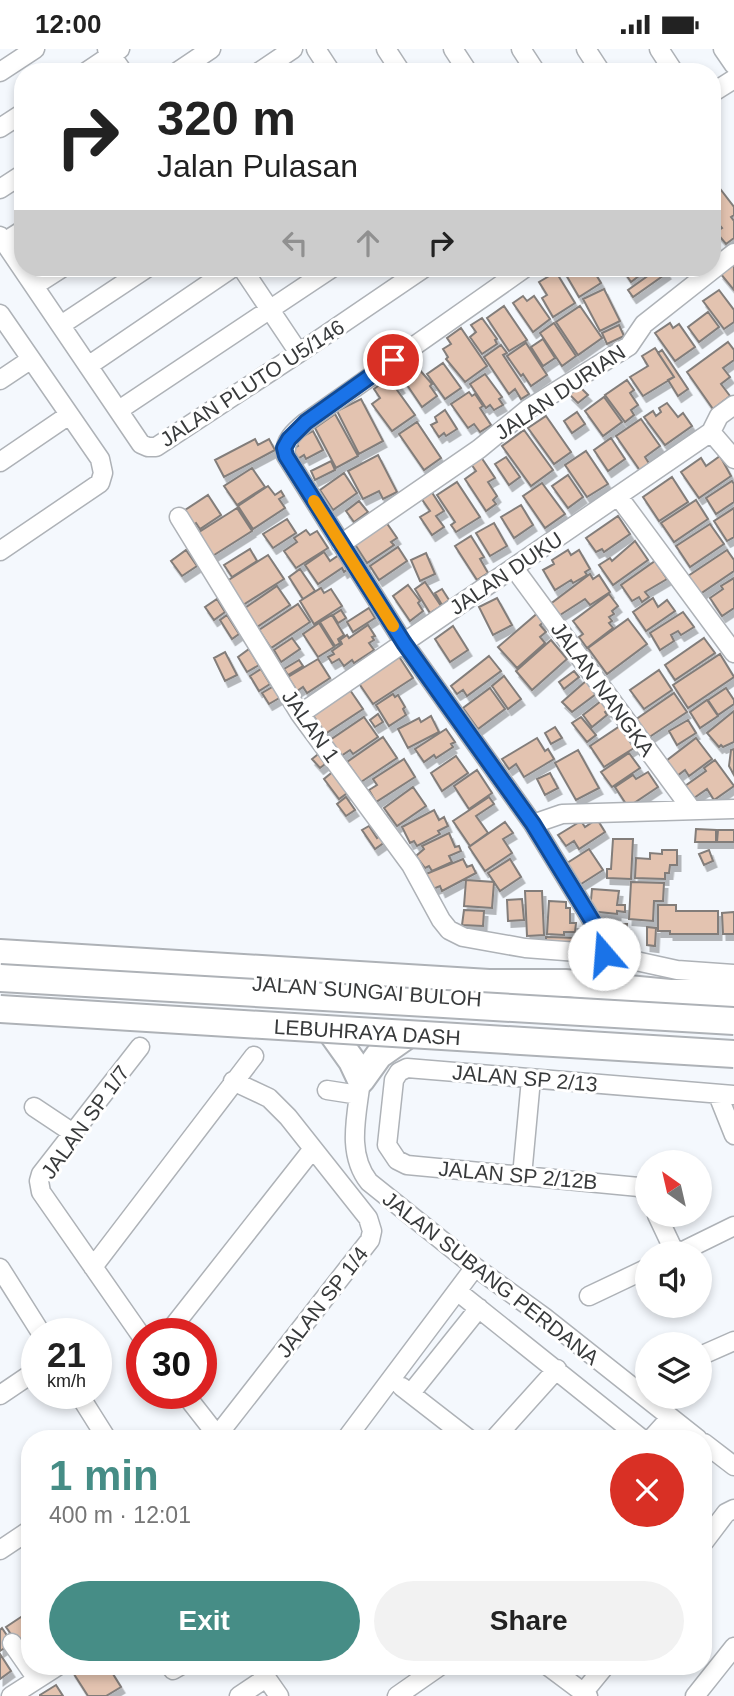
<!DOCTYPE html>
<meta charset="utf-8">
<style>
body{margin:0;font-family:Helvetica,sans-serif;background:#f2f2f2;color:#222;height:100vh;display:flex;flex-direction:column;font-size:26px;white-space:nowrap}
*{box-sizing:border-box;margin:0}
p{font-size:23px;color:#767676}
.icon{flex:none;width:38px;height:38px;fill:none;stroke:currentColor;stroke-width:2;stroke-linecap:round;stroke-linejoin:round}
.map{position:relative;flex:1;overflow:hidden}
.details{position:absolute;left:21px;top:1381px;width:691px;height:245px;display:flex;flex-direction:column;background:#fff;border-radius:28px;box-shadow:0 4px 10px #0003}
.details>*{flex:none}
.banner{position:absolute;left:14px;top:14px;width:707px;height:214px;border-radius:28px;box-shadow:0 4px 10px #0003;background:#fff;color:#222;overflow:hidden}
.needle{width:46px;rotate:326deg}
.buttons{position:absolute;left:635px;top:1101px;display:grid;gap:14px}
.buttons a{display:grid;place-items:center;width:77px;height:77px;border-radius:50%;background:#fff;box-shadow:0 4px 10px #0003;font-size:35px}
.speed{position:absolute;left:21px;top:1269px;display:flex;gap:14px;font-size:35px;font-weight:700;text-align:center}
.speed>*{display:grid;place-content:center;width:91px;height:91px;border-radius:50%;background:#fff;box-shadow:0 4px 10px #0003;line-height:1}
.speed small{font-size:18px;font-weight:400}
.speed .limit{border:10px solid #d22;background:#fff;color:#111}
.pin{position:absolute;display:grid;place-items:center;width:60px;height:60px;color:#fff;margin:-30px;border:4px solid #fff;border-radius:50%;box-shadow:0 2px 7px #0007}
.me{position:absolute;width:77px;margin:-38px;rotate:342deg;stroke-linejoin:round;filter:drop-shadow(0 0 5px #0008)}
.turn{display:flex;align-items:center;gap:24px;height:147px;padding:0 28px;font-size:32px}
.turn .icon{width:91px;height:91px;stroke-width:2.5}
.turn b{display:block;font-size:49px;line-height:60px}
.lanes{display:flex;align-items:center;height:66px;padding:0 28px;background:#0003;justify-content:center;gap:35px;direction:ltr}
.lanes .off{opacity:.35}
.round{display:grid;place-items:center;flex:none;width:74px;height:74px;border-radius:37px;background:#f2f2f2}
.head{display:flex;align-items:center;justify-content:space-between;height:119px;padding:0 28px}
h1{font-size:42px;font-weight:700;line-height:52px;color:#468d86}
.action{display:flex;gap:14px;margin-top:auto;padding:14px 28px}
.action a{flex:1;height:80px;border-radius:42px;background:#468d86;color:#fff;font-size:28px;font-weight:700;line-height:80px;text-align:center}
.action a+a{background:#f2f2f2;color:#222}
.status{display:flex;justify-content:space-between;align-items:center;height:49px;padding:0 35px;background:#fff;direction:ltr}
.status svg{height:19px;fill:currentColor}
.map>svg:first-child{display:block}
</style>
<div class="status"><b>12:00</b><svg viewBox="0 0 49 12"><path d="M0 12V9h3v3zM5 12V6h3v6zM10 12V3h3v9zM15 12V0h3v12zM26 1h20v11H26zM47 4h2v5h-2z"/></svg></div>
<div class="map">
<svg width="734" height="1647" viewBox="0 0 734 1647">
<defs>
<filter id="shadow"><feDropShadow dx="3.5" dy="6" stdDeviation="0" flood-color="#0004"/></filter>
</defs>
<rect width="100%" height="100%" fill="#f4f8fd"/>
<!-- building -->
<path fill="#e3c3b0" stroke="#827d7a" stroke-width="2" filter="url(#shadow)" d="M718 137 734 158V166L731 168 734 172V189L726 195 716 183 722 179 712 167V141Z
M734 212V241L720 224Z
M562 219H592L601 234 579 248Z
M626 219H641L644 223 631 233 623 221Z
M644 219H664L667 224 633 248 628 241 649 226Z
M556 223 575 254 553 268 542 249 547 246 539 233Z
M604 240 620 272 600 282 583 250Z
M719 241 734 261V273L724 280 703 252Z
M523 247 527 252 534 247 550 270 533 283 513 254Z
M504 257 527 291 509 302 487 269Z
M580 257 602 289 578 306 556 273Z
M708 263 719 278 699 293 688 278Z
M482 269 497 290 495 291 497 295 482 305 470 288 476 283 471 276Z
M554 274 576 307 562 317 540 284Z
M670 274 673 279 679 275 695 298 675 312 655 284Z
M619 276 624 287 607 295 602 284Z
M461 279 487 317 465 333 446 310 448 308 443 300 451 295 447 289Z
M543 290 555 309 543 317 531 298Z
M728 293 734 301V311L723 319 730 328 721 335 730 347 713 360 687 323Z
M526 294 547 326 531 337 523 325 521 327 507 307Z
M501 296 507 304 503 306 529 345 521 350 515 340 509 345 484 308Z
M655 299 674 328 643 347 630 328 648 317 642 307Z
M662 301 688 340 678 347 668 331 674 328 658 304Z
M443 314 461 339 445 350 427 325Z
M418 319 432 335 430 337 437 347 422 358 403 330Z
M485 325 502 348 499 350 503 356 494 361 490 356 486 359 470 335Z
M393 326 401 338 397 341 415 366 392 382 372 355 380 349 374 340Z
M627 331 634 341 630 344 638 356 631 361 634 366 625 373 605 346Z
M578 336 588 346 578 354 569 345Z
M469 343 472 347 475 345 483 357 480 359 491 376 480 383 474 375 468 379 451 355Z
M604 348 622 373 603 387 585 362Z
M361 350 383 392 359 405 337 362Z
M667 354 678 368 683 364 692 377 665 396 644 368 653 362 656 367 661 363 659 359Z
M445 361 457 380 446 387 444 384 439 388 431 376 437 373 435 368Z
M577 363 585 375 572 384 564 372Z
M335 365 358 407 336 419 315 379Z
M546 367 571 403 554 415 528 379Z
M641 370 660 397 645 408 650 416 641 423 616 387Z
M417 373 441 409 424 421 399 385Z
M524 381 553 421 531 437 502 397Z
M313 382 323 401 306 410 304 406 296 411 291 401 298 397 295 392Z
M611 389 625 410 608 422 594 401Z
M255 390 258 396 269 390 275 401 224 428 215 411Z
M586 402 608 435 587 448 565 416Z
M378 406 397 443 383 450 379 442 363 450 348 422Z
M720 407 731 427 699 449 681 423 701 409 706 417Z
M481 408 495 429 488 433 497 447 493 451 496 455 486 462 465 430 476 422 471 415Z
M506 408 520 428 509 436 495 415Z
M331 412 335 421 315 431 311 422Z
M252 419 265 438 237 456 224 437Z
M344 424 357 444 333 461 320 441Z
M568 426 583 448 568 459 552 437Z
M672 428 688 453 659 472 643 448Z
M732 432 734 435V453L716 465 706 449Z
M457 433 480 468 456 483 451 476 455 473 437 446Z
M542 434 565 465 545 479 523 447Z
M268 437 275 446 281 442 284 447 279 450 285 459 253 480 238 457Z
M431 442 444 462 436 467 444 478 432 486 420 468 430 462 421 449Z
M208 446 221 466 200 480 196 474 191 477 182 463Z
M696 451 708 470 674 493 661 474Z
M359 452 368 463 354 473 346 462Z
M521 456 533 476 514 489 501 468Z
M237 459 252 482 211 508 196 485Z
M734 459V488L727 492 714 472Z
M618 467 630 485 604 503 602 500 596 503 586 489Z
M287 470 296 484 273 499 263 485Z
M386 473 397 489 391 493 394 496 367 514 354 494Z
M494 474 507 497 490 507 476 484Z
M710 475 724 495 690 518 676 497Z
M306 481 310 486 317 482 328 499 296 519 284 502 297 493 294 489Z
M471 487 484 508 480 510 488 524 477 531 455 497Z
M635 492 648 511 613 536 599 516 610 509 612 512Z
M398 498 407 512 379 531 370 517Z
M250 500 257 512 232 528 224 516Z
M186 501 197 517 182 527 171 512Z
M568 501 571 506 579 501 590 520 585 523 587 526 573 534 571 531 555 541 543 521 554 515 552 511Z
M727 501 734 511V522L700 545 688 527Z
M324 503 330 512 339 506 348 520 344 523 342 519 318 535 305 516Z
M426 504 435 525 420 532 411 511Z
M268 506 284 530 243 556 227 532Z
M655 512 667 530 645 543 649 548 642 553 639 548 632 552 621 536Z
M300 520 315 542 303 550 289 528Z
M590 525 593 530 599 526 610 543 590 556 585 550 557 568 549 556Z
M734 529V559L722 567 710 549 723 540 721 537Z
M425 533 441 557 430 564 415 540Z
M408 536 420 552 418 554 423 562 410 572 393 547Z
M277 537 290 556 254 580 242 561Z
M321 539 324 544 331 540 342 557 314 575 300 552Z
M442 540 449 551 442 556 435 544Z
M609 545 618 557 612 562 614 565 609 568 612 572 609 574 613 579 587 599 579 588 583 585 573 572Z
M497 549 512 576 493 586 479 558Z
M653 549 658 558 667 551 675 562 646 582 633 563Z
M217 550 225 563 214 571 205 558Z
M298 555 310 573 271 599 259 581Z
M369 559 375 569 353 583 347 573Z
M341 561 346 569 338 574 333 566Z
M540 562 547 570 540 576 546 583 540 588 545 594 517 619 498 598Z
M683 563 694 578 681 586 678 582 671 586 674 592 660 601 650 584Z
M227 566 239 585 232 590 220 571Z
M332 566 344 586 338 590 340 594 335 597 320 573Z
M628 570 647 595 607 625 588 599Z
M319 574 334 598 318 608 303 585Z
M368 576 375 587 372 588 374 591 369 594 374 601 354 614 352 611 344 617 339 610 332 614 328 608 334 605 332 602 342 595 340 591 347 586 349 589Z
M453 577 468 601 450 613 435 590Z
M292 589 300 600 281 613 274 601Z
M704 589 715 604 675 631 665 616Z
M551 591 567 610 532 641 516 622Z
M249 600 259 616 247 623 238 608Z
M225 603 237 626 225 632 214 609Z
M720 605 734 628 688 659 673 636Z
M398 606 413 629 373 655 358 633Z
M489 607 501 622 467 647 463 641 457 645 451 637Z
M318 610 330 629 307 644 303 638 297 642 288 628Z
M299 611 303 617 288 626 284 620Z
M261 620 270 635 259 642 250 627Z
M659 621 672 641 644 660 630 641Z
M574 622 579 628 564 640 559 633Z
M504 627 521 650 508 660 492 637Z
M586 632 596 645 572 663 562 653Z
M274 637 281 648 269 655 262 644Z
M490 639 505 660 478 680 463 659Z
M726 639 734 651V655L718 666 708 651Z
M350 641 363 660 325 685 311 663Z
M674 644 687 663 648 689 635 671Z
M393 645 395 648 398 646 405 658 403 660 406 666 389 677 376 656Z
M605 649 612 658 605 663 607 666 592 678 583 666Z
M707 651 718 667 700 679 690 663Z
M734 662V693L723 698 721 696 719 698 707 684Z
M378 665 383 673 375 678 370 671Z
M431 667 439 683 408 699 398 680 419 669 421 673Z
M364 668 378 688 353 705 350 701 341 707 330 691Z
M581 668 596 686 587 693 572 674Z
M688 671 696 684 677 696 669 682Z
M620 677 634 699 604 718 590 697Z
M555 678 562 689 551 695 545 684Z
M446 680 455 693 451 695 453 698 436 709 434 706 424 713 415 700Z
M383 688 397 709 361 733 347 713Z
M537 689 545 702 548 700 554 710 524 728 516 715 509 720 502 710Z
M696 689 712 710 689 727 685 721 673 730 662 715Z
M734 700V726L729 717 731 701Z
M578 701 599 739 576 751 555 714Z
M322 702 329 712 320 719 312 710Z
M629 704 640 719 612 738 601 723Z
M456 707 468 724 442 742 431 724Z
M404 710 415 728 376 753 369 741 377 736 373 730Z
M715 711 734 737 714 751 707 740 694 749 685 737 706 722 704 719Z
M335 721 350 742 339 750 324 730Z
M477 721 492 744 469 760 454 737Z
M648 723 658 738 628 758 615 738 633 726 636 730Z
M550 724 558 739 545 746 537 730Z
M413 738 426 757 397 777 384 759Z
M346 748 355 761 346 767 337 755Z
M489 748 494 755 476 767 488 784 470 797 453 772Z
M434 761 439 771 444 768 448 777 438 782 440 785 417 797 414 792 410 794 402 778Z
M597 770 605 783 579 800 574 792 566 797 558 786 581 772 585 778Z
M505 773 513 784 503 790 512 804 485 822 469 798Z
M369 777 377 789 380 787 385 793 375 800 362 781Z
M696 780 716 781V793H695Z
M718 781H734V793H717Z
M449 784 455 798 459 797 461 802 449 807 452 813 432 822 429 817 425 819 416 807 424 800 422 797Z
M613 790H633L631 830 607 829V820H611Z
M589 800 603 821 578 837 564 816Z
M662 801H677V816H670L669 824H665V830L635 829 636 809 650 810V804L662 805Z
M709 801 713 812 704 816 699 805Z
M463 810 467 818 472 816 476 824 442 842 440 837 433 840 426 825Z
M510 810 521 828 500 842 488 824Z
M466 831 494 833 492 859 464 857Z
M631 833 664 834 663 852H654L653 872 629 870Z
M592 840 619 842 617 856H625V863L617 862V865L590 862Z
M525 842H542L544 886 527 887Z
M522 850 524 871 508 872 507 851Z
M549 852 566 853V859H570V874H576L575 883H564V886L547 885Z
M658 856H676V862H718V885H670V882H658Z
M464 861 484 862 483 877 462 876Z
M734 863V885H723L722 864Z
M608 875H627L626 891 608 890Z
M647 878 656 879 655 897 647 896Z
M546 888 577 889V896L546 894Z
M30 1562V1610L29 1611 6 1578Z
M2 1579 12 1594 0 1602V1581Z
M0 1605 11 1622 0 1630Z
M79 1617H108L121 1638 106 1647H88L72 1622Z
M56 1636 63 1647H40V1646Z"/>
<g fill="none" stroke-linecap="round" stroke-linejoin="round">
<defs>
<path id="minor" d="M107 0 123 23
M316 0 331 23
M386 0 401 23
M453 0 468 23
M521 0 536 23
M586 0 601 23
M659 0 674 23
M723 0 734 16
M0 23 35 0
M86 23 120 0
M177 23 211 0
M259 23 293 0
M712 44 734 30
M0 79 23 64
M0 140 23 125
M0 187 141 395 148 398H156L299 304 424 219
M4 193 23 181
M242 219 299 304
M525 219 306 373C295 382 283 392 286 407L404 594 533 775 599 883 604 905
M34 237 62 219
M0 265 100 410 103 424 100 434 0 502
M61 276 147 219
M88 317 232 219
M0 331 30 311
M119 361 332 219
M711 383 719 367 734 356
M711 383 734 410
M0 413 69 366
M618 447 734 604
M179 468 300 665 411 816 441 871 449 881 463 888 525 899 604 905 677 921 734 925
M341 495 479 400 528 360 629 297 644 275 734 204
M514 519 692 761
M300 665 711 383
M533 775 562 765 734 760
M140 998 41 1125 39 1132 41 1143 142 1288
M361 1031C357 1066 346 1104 369 1133L475 1218 544 1268 698 1390
M327 1041 359 1046
M718 1046 734 1086
M34 1058 73 1084
M522 1127 531 1030
M648 1145 639 1138 407 1116 397 1111 387 1096 394 1031 399 1023 407 1019 734 1046
M657 1166 675 1204
M679 1204 734 1177
M93 1218 254 1007
M0 1219 41 1284
M457 1242 642 1390
M589 1247 648 1219
M168 1284 312 1101
M700 1307 734 1292
M402 1338 469 1390
M78 1344 107 1390
M184 1344 220 1390
M411 1344 479 1259
M0 1346 37 1321
M217 1387 370 1191 372 1182 368 1169 288 1068 269 1049 233 1032
M346 1390 475 1218
M494 1390 557 1320
M651 1390 670 1369
M704 1394 734 1417
M704 1493 726 1464 734 1460
M0 1501 30 1481
M12 1594 37 1630
M258 1617 279 1647
M548 1617 588 1647
M173 1621 180 1617
M583 1644 605 1617
M11 1647 58 1617
M239 1647 266 1629
M397 1647 440 1617
M695 1647 734 1598"/>
<path id="highway" d="M0 904 489 934H565L670 944H734
M332 984 352 1012 361 1031 379 1006 406 987"/>
</defs>
<!-- minor casing -->
<use href="#minor" stroke="#aeb2b7" stroke-width="21"/>
<!-- highway casing -->
<use href="#highway" stroke="#aeb2b7" stroke-width="30"/>
<!-- minor -->
<use href="#minor" stroke="#fff" stroke-width="18"/>
<!-- highway -->
<use href="#highway" stroke="#fff" stroke-width="26"/>
<defs>
<g id="highway-bridge">
<path d="M0 929 734 972"/>
<path id="s1" d="M0 960 734 1005"/>
</g>
</defs>
<!-- highway-bridge casing -->
<use href="#highway-bridge" stroke="#aeb2b7" stroke-width="30" stroke-linecap="butt"/>
<!-- highway-bridge -->
<use href="#highway-bridge" stroke="#fff" stroke-width="26"/>
</g>
<g fill="none" stroke-linecap="round" stroke-linejoin="round">
<defs>
<path id="route" d="M393 311 306 373 289 390 284 399 286 407 404 594 533 775 599 883 604 905"/>
</defs>
<!-- route casing -->
<use href="#route" stroke="#114b97" stroke-width="18"/>
<!-- route -->
<use href="#route" stroke="#1a73e8" stroke-width="12"/>
<!-- slow -->
<path stroke="#f59e0b" stroke-width="12" d="M314 452 393 577"/>
</g>
<g text-anchor="middle" dominant-baseline="central" stroke-width="6" stroke-linejoin="round" paint-order="stroke">
<!-- street labels -->
<g font-size="21" fill="#383a3b" stroke="#fff">
<text transform="translate(252 334) rotate(-33)">JALAN PLUTO U5/146</text>
<text transform="translate(560 343) rotate(-34)">JALAN DURIAN</text>
<text transform="translate(506 524) rotate(-34)">JALAN DUKU</text>
<text transform="translate(603 640) rotate(54)">JALAN NANGKA</text>
<text transform="translate(311 677) rotate(55)">JALAN 1</text>
<text transform="translate(367 942) rotate(4)">JALAN SUNGAI BULOH</text>
<text stroke="none"><textPath href="#s1" startOffset="368">LEBUHRAYA DASH</textPath></text>
<text transform="translate(525 1029) rotate(5)">JALAN SP 2/13</text>
<text transform="translate(85 1073) rotate(-54)">JALAN SP 1/7</text>
<text transform="translate(518 1126) rotate(5)">JALAN SP 2/12B</text>
<text transform="translate(491 1229) rotate(38)">JALAN SUBANG PERDANA</text>
<text transform="translate(322 1253) rotate(-52)">JALAN SP 1/4</text>
</g>
</g>
</svg>
<div class="buttons">
<a><svg class="needle" viewBox="-14 -14 28 28"><path d="M0-13l5 13h-10z" fill="#e53935"/><path d="M0 13l5-13h-10z" fill="#767676"/></svg></a>
<a><svg class="icon" aria-label="sound" viewBox="0 0 24 24"><path d="M4 9h4l5-4v14l-5-4H4zM17 9q2 3 0 6"/></svg></a>
<a><svg class="icon" aria-label="layers" viewBox="0 0 24 24"><path d="M12 4l9 5-9 5-9-5zM3 14l9 5 9-5"/></svg></a>
</div>
<div class="speed"><div>21<small>km/h</small></div><div class="limit">30</div></div>
<div class="pin" style="left:393px;top:311px;background:#d93025"><svg class="icon" aria-label="arrive" viewBox="0 0 24 24"><path d="M6 21V4h12l-3 4 3 4H6"/></svg></div>
<svg class="me" style="left:604px;top:905px" viewBox="-20 -20 40 40"><circle r="19" fill="#fff"/><path d="M0-13L10 11 0 6-10 11z" fill="#1a73e8"/></svg>
<div class="banner">
<div class="turn"><svg class="icon" aria-label="right" viewBox="0 0 24 24"><path d="M7 20v-9h11M14 6l5 5-5 5"/></svg><div><b>320 m</b>Jalan Pulasan</div></div>
<div class="lanes"><svg class="icon off" aria-label="left" viewBox="0 0 24 24"><path d="M17 20v-9H6M10 6l-5 5 5 5"/></svg><svg class="icon off" aria-label="ahead" viewBox="0 0 24 24"><path d="M12 20V5M6 11l6-6 6 6"/></svg><svg class="icon" aria-label="right" viewBox="0 0 24 24"><path d="M7 20v-9h11M14 6l5 5-5 5"/></svg></div>
</div>
<section class="details">
<div class="head"><div><h1>1 min</h1><p>400 m · 12:01</p></div><a class="round" style="background:#d93025;color:#fff"><svg class="icon" aria-label="close" viewBox="0 0 24 24"><path d="M6 6l12 12M18 6L6 18"/></svg></a></div>
<div class="action"><a>Exit</a><a>Share</a></div>
</section>
</div>
